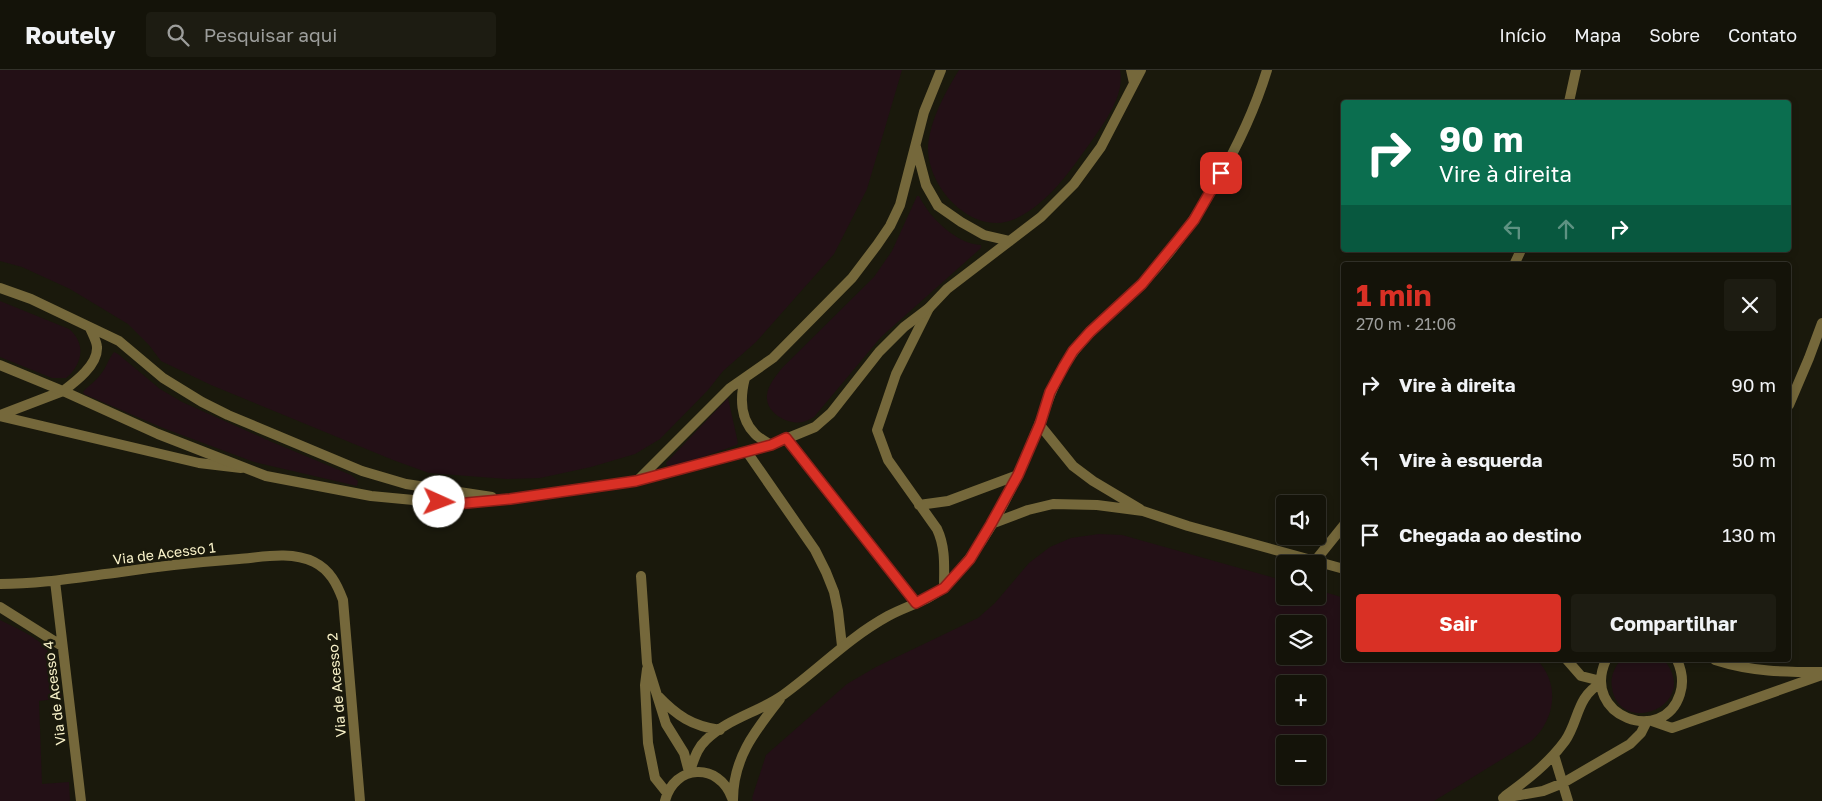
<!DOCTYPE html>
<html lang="pt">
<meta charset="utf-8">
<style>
body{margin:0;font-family:"Golos Text",sans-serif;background:#1d1c12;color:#f1f3f6;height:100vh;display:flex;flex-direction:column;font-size:19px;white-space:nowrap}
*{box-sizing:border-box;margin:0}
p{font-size:16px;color:#9d9e9c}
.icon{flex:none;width:28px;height:28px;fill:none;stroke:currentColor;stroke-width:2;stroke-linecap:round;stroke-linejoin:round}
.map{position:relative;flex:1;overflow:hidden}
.side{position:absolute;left:1341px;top:192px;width:450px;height:400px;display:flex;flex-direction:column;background:#141309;border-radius:5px;box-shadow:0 2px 8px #0003,0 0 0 1px #33322a}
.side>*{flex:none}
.top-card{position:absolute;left:1341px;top:30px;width:450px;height:152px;border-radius:5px;box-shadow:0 2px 8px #0003,0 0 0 1px #33322a;background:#0b6e4f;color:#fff;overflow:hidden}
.tools{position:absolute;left:1276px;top:425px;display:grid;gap:10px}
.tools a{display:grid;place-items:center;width:50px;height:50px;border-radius:5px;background:#141309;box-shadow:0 2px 8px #0003,0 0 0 1px #33322a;font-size:25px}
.pin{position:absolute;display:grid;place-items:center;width:42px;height:42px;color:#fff;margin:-21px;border-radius:10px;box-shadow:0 2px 8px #0006}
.me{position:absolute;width:55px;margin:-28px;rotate:92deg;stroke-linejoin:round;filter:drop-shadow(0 0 4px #0008)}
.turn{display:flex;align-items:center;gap:18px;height:105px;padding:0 15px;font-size:22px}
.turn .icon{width:65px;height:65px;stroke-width:2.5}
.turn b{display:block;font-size:35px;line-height:42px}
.lanes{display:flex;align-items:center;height:48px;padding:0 15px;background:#0003;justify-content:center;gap:25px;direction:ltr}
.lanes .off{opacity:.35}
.round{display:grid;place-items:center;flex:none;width:52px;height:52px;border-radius:5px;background:#1d1c12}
.head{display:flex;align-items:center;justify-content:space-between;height:85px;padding:0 15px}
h1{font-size:30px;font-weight:700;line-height:38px;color:#d93025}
.cta{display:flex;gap:10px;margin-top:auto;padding:10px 15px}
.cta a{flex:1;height:58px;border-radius:5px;background:#d93025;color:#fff;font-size:20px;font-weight:700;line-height:58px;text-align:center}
.cta a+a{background:#1d1c12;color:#f1f3f6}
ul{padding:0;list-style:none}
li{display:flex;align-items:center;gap:15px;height:75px;padding:0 15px}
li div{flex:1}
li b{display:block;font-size:19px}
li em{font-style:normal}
header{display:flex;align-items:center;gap:30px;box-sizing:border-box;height:70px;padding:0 25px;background:#141309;border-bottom:1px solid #33322a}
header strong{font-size:24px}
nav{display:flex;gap:28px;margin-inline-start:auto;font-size:18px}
.search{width:350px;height:45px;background:#1d1c12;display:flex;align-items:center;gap:12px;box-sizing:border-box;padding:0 18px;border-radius:5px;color:#9d9e9c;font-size:19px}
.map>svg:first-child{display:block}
</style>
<header>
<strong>Routely</strong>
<div class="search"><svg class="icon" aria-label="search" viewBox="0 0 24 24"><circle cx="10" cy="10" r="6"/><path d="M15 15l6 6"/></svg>Pesquisar aqui</div>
<nav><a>Início</a><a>Mapa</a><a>Sobre</a><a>Contato</a></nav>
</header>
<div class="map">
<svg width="1822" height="731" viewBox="0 0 1822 731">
<rect width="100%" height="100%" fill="#1a190c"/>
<!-- green -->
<path fill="#231016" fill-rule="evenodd" d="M0 0H902L867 119 834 184 756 272 723 301 708 320 660 369 635 384 591 397 540 408 507 409 429 403 393 390 211 315 161 291 149 275 128 254 70 219 22 197 0 191Z
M959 0H1120C1125 24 1106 50 1093 69 1072 98 1051 131 1017 148 975 169 927 119 928 77 930 50 945 23 959 0Z
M917 126H919C929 147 956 174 981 175V178L881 267 814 347C810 349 807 351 803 352 788 355 765 343 767 325 768 315 776 306 782 298L874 207 892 181Z
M0 231 69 259C87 274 82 295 66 308H52L0 287Z
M114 282 118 284 160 319 182 332 272 372 351 405 358 411 357 416 254 392 163 358 84 324 83 322C88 316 96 311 101 304 107 297 108 289 114 282Z
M728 328 738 373 737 375 668 399 666 393Z
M1099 464 1122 465 1285 511V526H1318V520L1344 528V590H1537C1561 614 1555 652 1530 672L1434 731H753L752 728 766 685 847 614 876 597 978 548 995 533 1029 493 1050 477 1071 468ZM1285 554H1318V586H1285ZM1285 614H1318V646H1285ZM1285 674H1318V706H1285Z
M0 550C49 574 51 574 62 628L39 631 42 714 69 712 70 731H0Z
M1621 590H1664C1702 635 1620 668 1612 618 1610 607 1614 598 1621 590Z"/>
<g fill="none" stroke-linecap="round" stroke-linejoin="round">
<!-- service -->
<path stroke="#75683b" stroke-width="10" d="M929 238 896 304 877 360 888 390 937 459C946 478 944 498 944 518
M0 345 63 321
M0 346 199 393 241 398
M786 368 916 533
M747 382 815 480 826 502 834 522 838 541 842 576
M919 435 948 431 1018 405"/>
<!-- minor -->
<path stroke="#75683b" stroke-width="10" d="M1569 32 1576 0
M1514 195 1521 180
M1789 335 1809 288 1822 253
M1039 354 1073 396 1093 411 1140 439
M991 454 1028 440 1053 434 1097 435 1143 441 1188 456 1344 499
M1315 491 1344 455
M641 506 647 593 666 654 684 683 689 702
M55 511 81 731
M0 514C41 514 81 507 121 502 160 496 199 492 239 489 263 487 291 481 314 492 330 500 337 514 343 530L360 731
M0 537 62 576
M1567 590 1581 606 1601 611
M1606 590C1580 647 1664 676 1680 624 1684 612 1682 601 1677 590
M1715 590C1752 602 1784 602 1822 602
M647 599 645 615 648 673 655 708 667 723
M657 625C677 646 692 656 720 660
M1652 651 1672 658 1822 605
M1554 685 1568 731
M689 703C694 691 696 679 706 670 727 649 759 642 783 625 819 599 848 568 888 546 906 536 928 531 943 518 949 514 954 506 959 501 995 460 1018 406 1038 357 1047 335 1052 316 1064 296 1084 263 1115 241 1142 214 1194 160 1245 72 1267 0
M1505 726C1527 710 1549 693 1565 671 1579 651 1576 627 1601 613
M1503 728 1543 721 1563 713 1630 674 1641 663 1647 651
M733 730C733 688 755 661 780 629
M665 731C674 694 719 692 732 728"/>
<!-- tertiary -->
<path stroke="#75683b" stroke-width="10" d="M1131 0 1134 13
M916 77 926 115 938 136 961 152 984 165 1010 171
M0 218 31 229 119 271 163 308 202 332 228 345 362 401 406 414 492 427
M0 295 63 321 158 364 266 406 371 426 456 434 510 429 636 411 771 375 815 357 831 343 879 282 904 257 929 238 947 219 1041 147 1074 114 1101 77 1141 0
M745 308C740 327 740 349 755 364 759 368 766 372 771 375
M63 321C75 312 98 295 97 277 97 272 92 263 90 258
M637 411 730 318 773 288 852 208 877 175 890 156 900 135 924 42 941 0"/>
</g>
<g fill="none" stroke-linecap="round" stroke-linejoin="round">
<defs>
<path id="route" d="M439 432 456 434 510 429 636 411 771 375 786 368 916 533 944 518 970 489 991 454 1018 405 1040 354 1050 322 1064 296 1073 281 1090 262 1142 214 1178 170 1194 150 1221 103"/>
</defs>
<!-- route casing -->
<use href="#route" stroke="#8d1f18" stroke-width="12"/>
<!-- route -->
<use href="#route" stroke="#d93025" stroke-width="9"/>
</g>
<g text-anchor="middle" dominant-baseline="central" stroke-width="5" stroke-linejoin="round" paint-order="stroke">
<!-- street labels -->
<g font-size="14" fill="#faf3ca" stroke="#1a190c">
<text transform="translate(164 483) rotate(-7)">Via de Acesso 1</text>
<text transform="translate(336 615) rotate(-95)">Via de Acesso 2</text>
<text transform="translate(54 623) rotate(-97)">Via de Acesso 4</text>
</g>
</g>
</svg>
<div class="tools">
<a><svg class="icon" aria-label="sound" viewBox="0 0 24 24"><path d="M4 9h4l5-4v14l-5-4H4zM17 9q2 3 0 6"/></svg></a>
<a><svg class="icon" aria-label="search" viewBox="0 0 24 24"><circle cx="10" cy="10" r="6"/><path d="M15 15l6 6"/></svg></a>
<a><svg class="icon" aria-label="layers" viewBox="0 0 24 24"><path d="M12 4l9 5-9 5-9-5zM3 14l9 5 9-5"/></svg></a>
<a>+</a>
<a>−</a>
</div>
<div class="pin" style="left:1221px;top:103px;background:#d93025"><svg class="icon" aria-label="arrive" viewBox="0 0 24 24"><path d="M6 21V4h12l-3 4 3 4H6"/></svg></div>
<svg class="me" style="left:439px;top:432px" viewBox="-20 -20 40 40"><circle r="19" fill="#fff"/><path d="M0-13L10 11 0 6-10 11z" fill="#d93025"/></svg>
<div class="top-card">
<div class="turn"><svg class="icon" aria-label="right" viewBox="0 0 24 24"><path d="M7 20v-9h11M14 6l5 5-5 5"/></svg><div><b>90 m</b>Vire à direita</div></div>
<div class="lanes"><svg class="icon off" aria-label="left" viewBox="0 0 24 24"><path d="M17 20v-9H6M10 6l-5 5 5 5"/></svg><svg class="icon off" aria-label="ahead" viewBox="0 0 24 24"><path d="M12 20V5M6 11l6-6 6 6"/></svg><svg class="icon" aria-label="right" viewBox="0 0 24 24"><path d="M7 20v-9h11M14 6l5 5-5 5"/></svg></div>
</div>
<section class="side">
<div class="head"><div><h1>1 min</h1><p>270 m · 21:06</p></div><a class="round"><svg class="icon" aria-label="close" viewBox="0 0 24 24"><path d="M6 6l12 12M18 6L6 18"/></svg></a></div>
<ul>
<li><svg class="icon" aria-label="right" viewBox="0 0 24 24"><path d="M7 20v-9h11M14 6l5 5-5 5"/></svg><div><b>Vire à direita</b></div><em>90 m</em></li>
<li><svg class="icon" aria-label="left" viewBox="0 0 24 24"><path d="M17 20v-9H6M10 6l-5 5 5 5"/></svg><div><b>Vire à esquerda</b></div><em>50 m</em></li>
<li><svg class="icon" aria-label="arrive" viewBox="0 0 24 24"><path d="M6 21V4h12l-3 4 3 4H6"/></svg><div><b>Chegada ao destino</b></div><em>130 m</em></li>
</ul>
<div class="cta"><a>Sair</a><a>Compartilhar</a></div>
</section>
</div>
